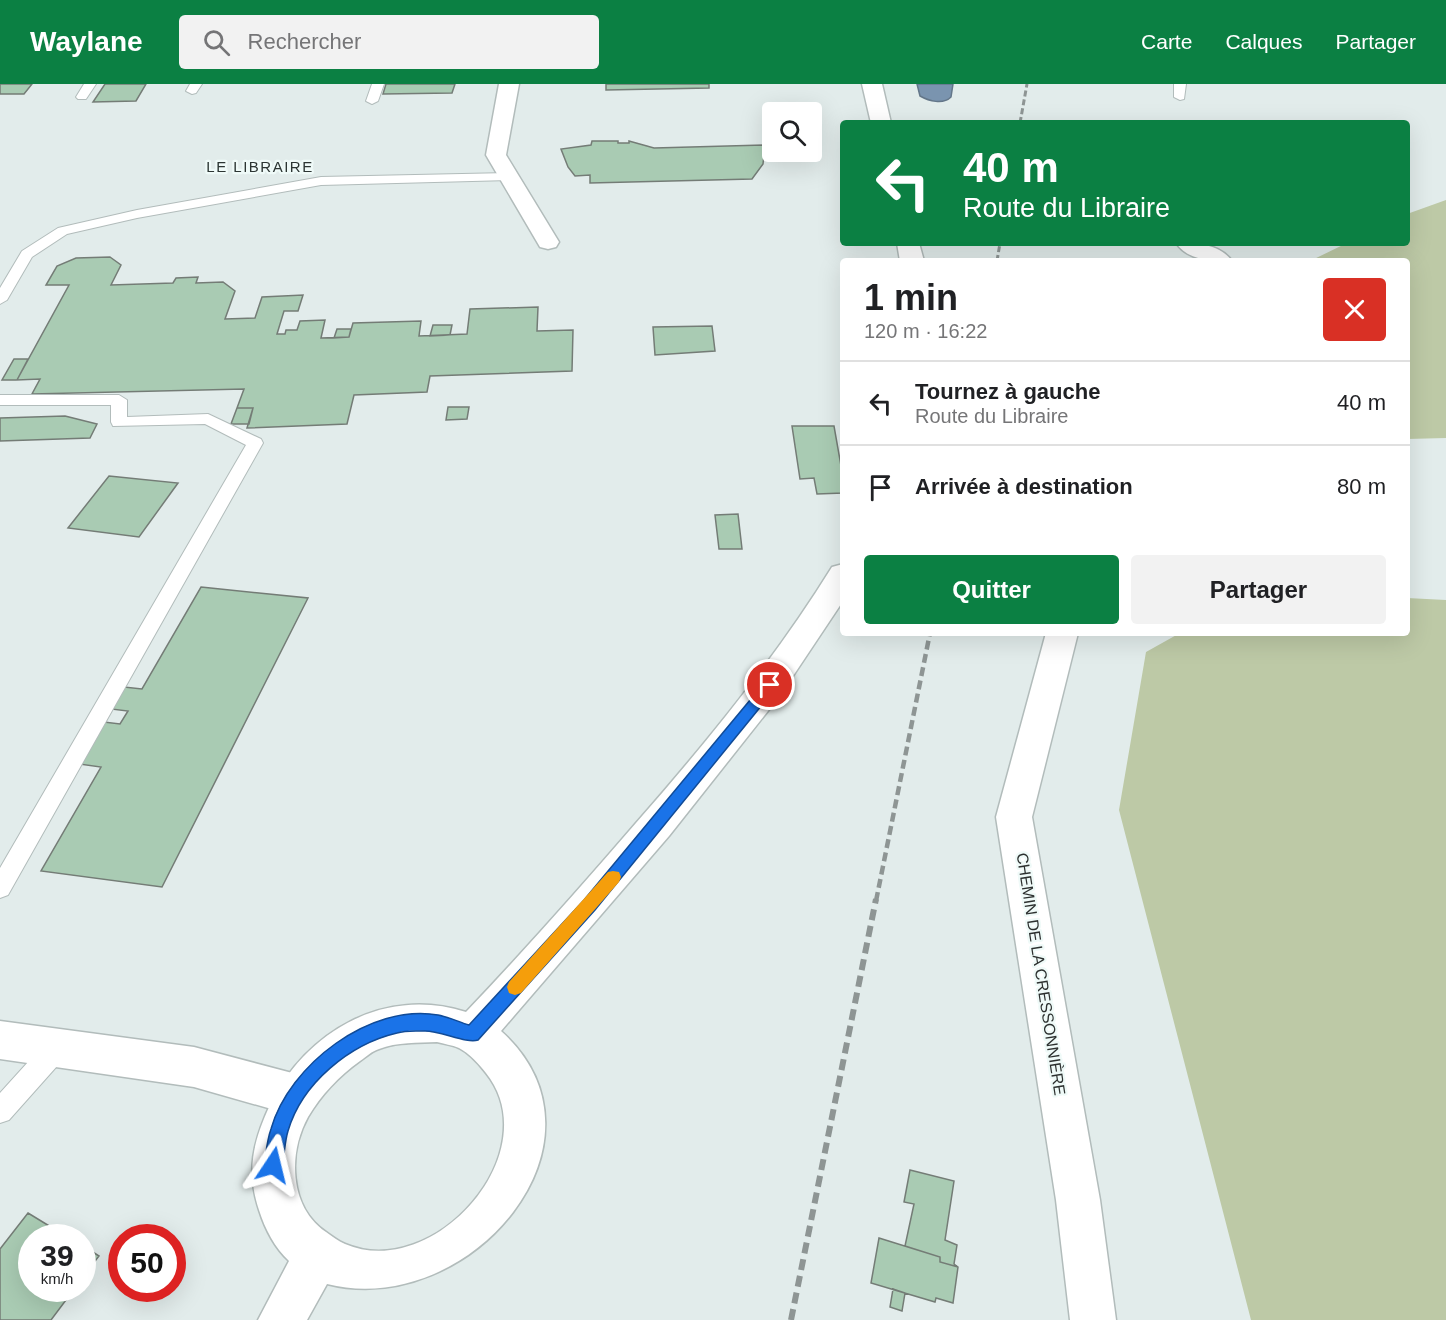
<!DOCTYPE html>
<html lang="fr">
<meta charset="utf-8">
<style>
body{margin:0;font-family:Helvetica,sans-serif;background:#f2f2f2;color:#202124;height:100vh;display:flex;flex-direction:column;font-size:22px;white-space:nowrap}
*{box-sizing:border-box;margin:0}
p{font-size:20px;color:#757577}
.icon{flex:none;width:33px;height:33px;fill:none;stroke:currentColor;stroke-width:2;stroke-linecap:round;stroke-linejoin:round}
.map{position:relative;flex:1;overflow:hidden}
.details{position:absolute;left:840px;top:174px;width:570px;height:378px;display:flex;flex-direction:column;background:#fff;border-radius:6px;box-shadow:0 6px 24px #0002}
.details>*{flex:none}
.top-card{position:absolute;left:840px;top:36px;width:570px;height:126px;border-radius:6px;box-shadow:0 6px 24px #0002;background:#0b8043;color:#fff;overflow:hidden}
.fabs{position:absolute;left:762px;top:18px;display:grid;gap:12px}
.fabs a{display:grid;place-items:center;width:60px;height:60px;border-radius:6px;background:#fff;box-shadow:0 6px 24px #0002;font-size:30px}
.speed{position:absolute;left:18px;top:1140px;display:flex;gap:12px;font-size:30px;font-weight:700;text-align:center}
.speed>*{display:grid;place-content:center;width:78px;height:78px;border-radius:50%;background:#fff;box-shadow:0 6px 24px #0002;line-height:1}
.speed small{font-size:15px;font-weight:400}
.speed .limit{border:9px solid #d22;background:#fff;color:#111}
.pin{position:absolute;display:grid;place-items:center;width:51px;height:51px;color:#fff;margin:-26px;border:3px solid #fff;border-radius:50%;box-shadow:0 2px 6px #0007}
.me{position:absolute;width:66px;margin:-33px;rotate:10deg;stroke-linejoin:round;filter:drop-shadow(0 0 4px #0008)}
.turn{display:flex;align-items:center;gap:21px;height:126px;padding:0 24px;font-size:27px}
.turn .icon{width:78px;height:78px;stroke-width:2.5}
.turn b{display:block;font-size:42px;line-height:51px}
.round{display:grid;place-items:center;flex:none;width:63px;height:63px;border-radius:6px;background:#f2f2f2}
.head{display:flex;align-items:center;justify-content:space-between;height:102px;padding:0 24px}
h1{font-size:36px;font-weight:700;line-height:45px}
.action{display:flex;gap:12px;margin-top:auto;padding:12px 24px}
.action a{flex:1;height:69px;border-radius:6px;background:#0b8043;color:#fff;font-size:24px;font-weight:700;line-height:69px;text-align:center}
.action a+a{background:#f2f2f2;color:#202124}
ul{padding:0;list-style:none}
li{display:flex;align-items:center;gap:18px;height:84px;padding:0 24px;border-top:2px solid #e0e0e0}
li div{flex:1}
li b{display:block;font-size:22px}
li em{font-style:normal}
header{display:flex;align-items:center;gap:36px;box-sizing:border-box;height:84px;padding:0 30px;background:#0b8043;color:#fff}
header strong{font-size:28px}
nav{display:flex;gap:33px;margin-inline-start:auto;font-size:21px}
.search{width:420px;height:54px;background:#f2f2f2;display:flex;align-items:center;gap:15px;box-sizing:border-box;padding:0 21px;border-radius:6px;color:#757577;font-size:22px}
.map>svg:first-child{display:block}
</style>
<header>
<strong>Waylane</strong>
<div class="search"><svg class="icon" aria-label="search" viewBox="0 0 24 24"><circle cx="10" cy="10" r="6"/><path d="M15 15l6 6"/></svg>Rechercher</div>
<nav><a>Carte</a><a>Calques</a><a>Partager</a></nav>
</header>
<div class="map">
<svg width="1446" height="1236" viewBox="0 0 1446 1236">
<rect width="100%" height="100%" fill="#e2eceb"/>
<!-- green -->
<path fill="#bdc9a6" d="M1446 116V354L1407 355V177H1310L1347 159H1407V130Z
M1407 514 1446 516V1236H1251L1119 726 1146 568 1180 549H1407Z"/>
<!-- water -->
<path fill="#7a94af" stroke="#637689" stroke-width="1.5" d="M917 0H953L951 13C943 21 929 17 920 12Z"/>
<!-- building -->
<path fill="#a9cbb3" stroke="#747c76" stroke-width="1.5" d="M0 0H32L24 10H0Z
M105 0H146L136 17 93 18Z
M386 0H455L452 9 383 10Z
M606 0H709V4L606 6Z
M592 57H618V59H629V57L654 64 764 61V71L763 80 752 95 590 99V91L575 92 568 83 561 65 591 61Z
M110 173 121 181 111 201 173 199 176 194 198 193 196 199 223 198 235 207 225 235 255 234 262 213 303 211 298 227H284L277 250H285L286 246H297L300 237 325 236 321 254 349 253 353 239 421 237 419 252 467 250 470 225 538 223 537 247 573 246 572 287 430 292 427 308 354 311 347 340 247 344 253 324H237L244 305 32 310 40 295 17 296 69 201H46L57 182 76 174Z
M433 241H452L450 251 430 252Z
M712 242 715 267 655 271 653 243Z
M337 245H351L349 253 334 254Z
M14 275H28L17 296H2Z
M448 323H469L467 335 446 336Z
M237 324H253L249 340H231Z
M65 332 97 340 90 354 0 357V334Z
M792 342H834L843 393V409L817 410 814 394 800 395Z
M109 392 178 399 139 453 68 444Z
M738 430 742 465H719L715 431Z
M201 503 308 514 162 803 41 787 101 683 79 680 104 638 120 640 128 627 111 625 124 603 142 605Z
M910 1086 954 1097 945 1156 957 1161 954 1180 958 1183 940 1178V1173L905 1162 914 1120 904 1118Z
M28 1129 69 1154H32V1204H75L51 1236H0V1165Z
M879 1154 940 1173V1178L958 1183 953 1219 936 1214 935 1218 871 1199Z
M82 1161 99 1172 82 1194Z
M893 1205 905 1209 902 1227 890 1223Z"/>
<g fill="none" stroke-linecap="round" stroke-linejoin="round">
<defs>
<path id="lane" d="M84 0H96L86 15H78L76 13Z
M190 0H202L196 9 192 10 186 7Z
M372 0H384L378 17 372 20 366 17Z
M1174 0H1186L1184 15 1180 16 1174 13Z
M509 89 513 90 515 93 513 96 321 101 137 134 67 150 32 173 7 216 0 220V204L22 167 58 144 137 126 321 93Z
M0 311H119L127 316V333L208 330 261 355 263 359 8 811 0 814V784L246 361 205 340 113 342 111 338V321H0Z
M57 952 66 956 69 964 66 972 9 1036 0 1039V1009L48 956Z"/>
<path id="street" d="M499 0H519L506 71 559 158 556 163 548 165 540 163 486 71Z
M1176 159C1195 159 1219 159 1232 177 1212 177 1188 177 1176 159Z
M1046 549H1078L1032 733 1100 1116 1116 1236H1070L1056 1116 996 733Z
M0 937 194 963 296 990 311 996 317 1011 311 1026 296 1032 194 1003 0 975Z"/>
<path id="secondary" d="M862 0H882L891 39H871Z
M897 159H919L924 177H900Z
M843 480V517L779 613 669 752 501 947C623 1057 469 1236 327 1200L307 1236H258L289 1177C275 1164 265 1145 259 1126 246 1087 253 1058 270 1021 306 947 385 902 466 928 524 867 581 803 636 739 707 658 775 575 832 483ZM437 958C444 960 452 961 459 964 469 969 479 980 486 989 549 1068 434 1198 345 1160 338 1157 332 1152 326 1148 289 1123 288 1069 308 1033 321 1011 339 992 360 977 366 973 372 967 379 965 397 958 418 959 437 958Z"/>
</defs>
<!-- lane casing -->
<use href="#lane" stroke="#b2bcbb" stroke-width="2"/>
<!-- street casing -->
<use href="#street" stroke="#b2bcbb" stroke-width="3"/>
<!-- secondary casing -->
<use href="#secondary" stroke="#b2bcbb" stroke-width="3"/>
<!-- lane -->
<use href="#lane" fill="#fff" fill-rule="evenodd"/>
<!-- street -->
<use href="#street" fill="#fff" fill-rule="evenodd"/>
<!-- secondary -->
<use href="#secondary" fill="#fff" fill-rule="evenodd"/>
<!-- rail-far2 -->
<path stroke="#8e9594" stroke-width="3" stroke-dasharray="6 3" stroke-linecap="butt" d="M1020 39 1027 0
M997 177 1000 159"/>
<!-- rail-far1 -->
<path stroke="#8e9594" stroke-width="4.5" stroke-dasharray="9 4.5" stroke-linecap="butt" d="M876 817 930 549"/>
<!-- rail -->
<path stroke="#8e9594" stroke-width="6" stroke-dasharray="11 6" stroke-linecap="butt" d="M791 1236 876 815"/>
</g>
<!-- route -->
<path fill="#1a73e8" stroke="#114b97" stroke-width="1.5" d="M770 596 775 598 777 601 775 605 595 826 478 956C467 960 441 947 425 947 416 947 406 946 397 949 350 960 302 999 288 1047 284 1060 285 1074 280 1087L273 1090 267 1087 264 1081C266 1069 267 1056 271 1045 289 981 370 919 438 931 449 933 459 938 469 941L584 816 765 598Z"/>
<!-- slow -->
<path fill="#f59e0b" d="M613 787 619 788 621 793 619 798 521 909 515 911 509 909 507 903 509 898 608 788Z"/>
<g text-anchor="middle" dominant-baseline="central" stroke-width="4.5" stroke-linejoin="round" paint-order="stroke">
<!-- far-neighbourhood labels -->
<g font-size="15" letter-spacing="1.5" fill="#2c3533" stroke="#effaf8">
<text x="260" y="82">LE LIBRAIRE</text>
</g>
<!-- street labels -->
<g font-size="16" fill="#2c302f" stroke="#effaf8">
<text transform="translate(1041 890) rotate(81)">CHEMIN DE LA CRESSONNIÈRE</text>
</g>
</g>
</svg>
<div class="fabs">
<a><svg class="icon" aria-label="search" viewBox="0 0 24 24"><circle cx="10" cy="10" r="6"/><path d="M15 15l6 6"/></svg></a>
</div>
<div class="speed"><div>39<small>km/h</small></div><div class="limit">50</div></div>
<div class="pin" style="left:770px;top:601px;background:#d93025"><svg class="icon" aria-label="arrive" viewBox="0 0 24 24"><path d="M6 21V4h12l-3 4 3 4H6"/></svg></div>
<svg class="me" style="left:273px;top:1081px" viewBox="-20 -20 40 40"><path d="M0-17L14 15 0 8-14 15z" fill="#1a73e8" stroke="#fff" stroke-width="4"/></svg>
<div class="top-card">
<div class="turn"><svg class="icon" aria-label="left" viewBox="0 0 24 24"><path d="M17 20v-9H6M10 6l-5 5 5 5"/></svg><div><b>40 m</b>Route du Libraire</div></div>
</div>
<section class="details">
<div class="head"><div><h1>1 min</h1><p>120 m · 16:22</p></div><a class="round" style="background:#d93025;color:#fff"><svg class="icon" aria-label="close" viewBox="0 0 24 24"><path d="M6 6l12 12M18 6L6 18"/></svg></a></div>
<ul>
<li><svg class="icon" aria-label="left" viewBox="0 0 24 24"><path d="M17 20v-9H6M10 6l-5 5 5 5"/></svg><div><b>Tournez à gauche</b><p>Route du Libraire</p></div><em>40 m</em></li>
<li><svg class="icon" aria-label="arrive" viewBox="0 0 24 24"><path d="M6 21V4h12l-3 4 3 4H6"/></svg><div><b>Arrivée à destination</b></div><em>80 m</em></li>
</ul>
<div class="action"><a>Quitter</a><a>Partager</a></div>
</section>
</div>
